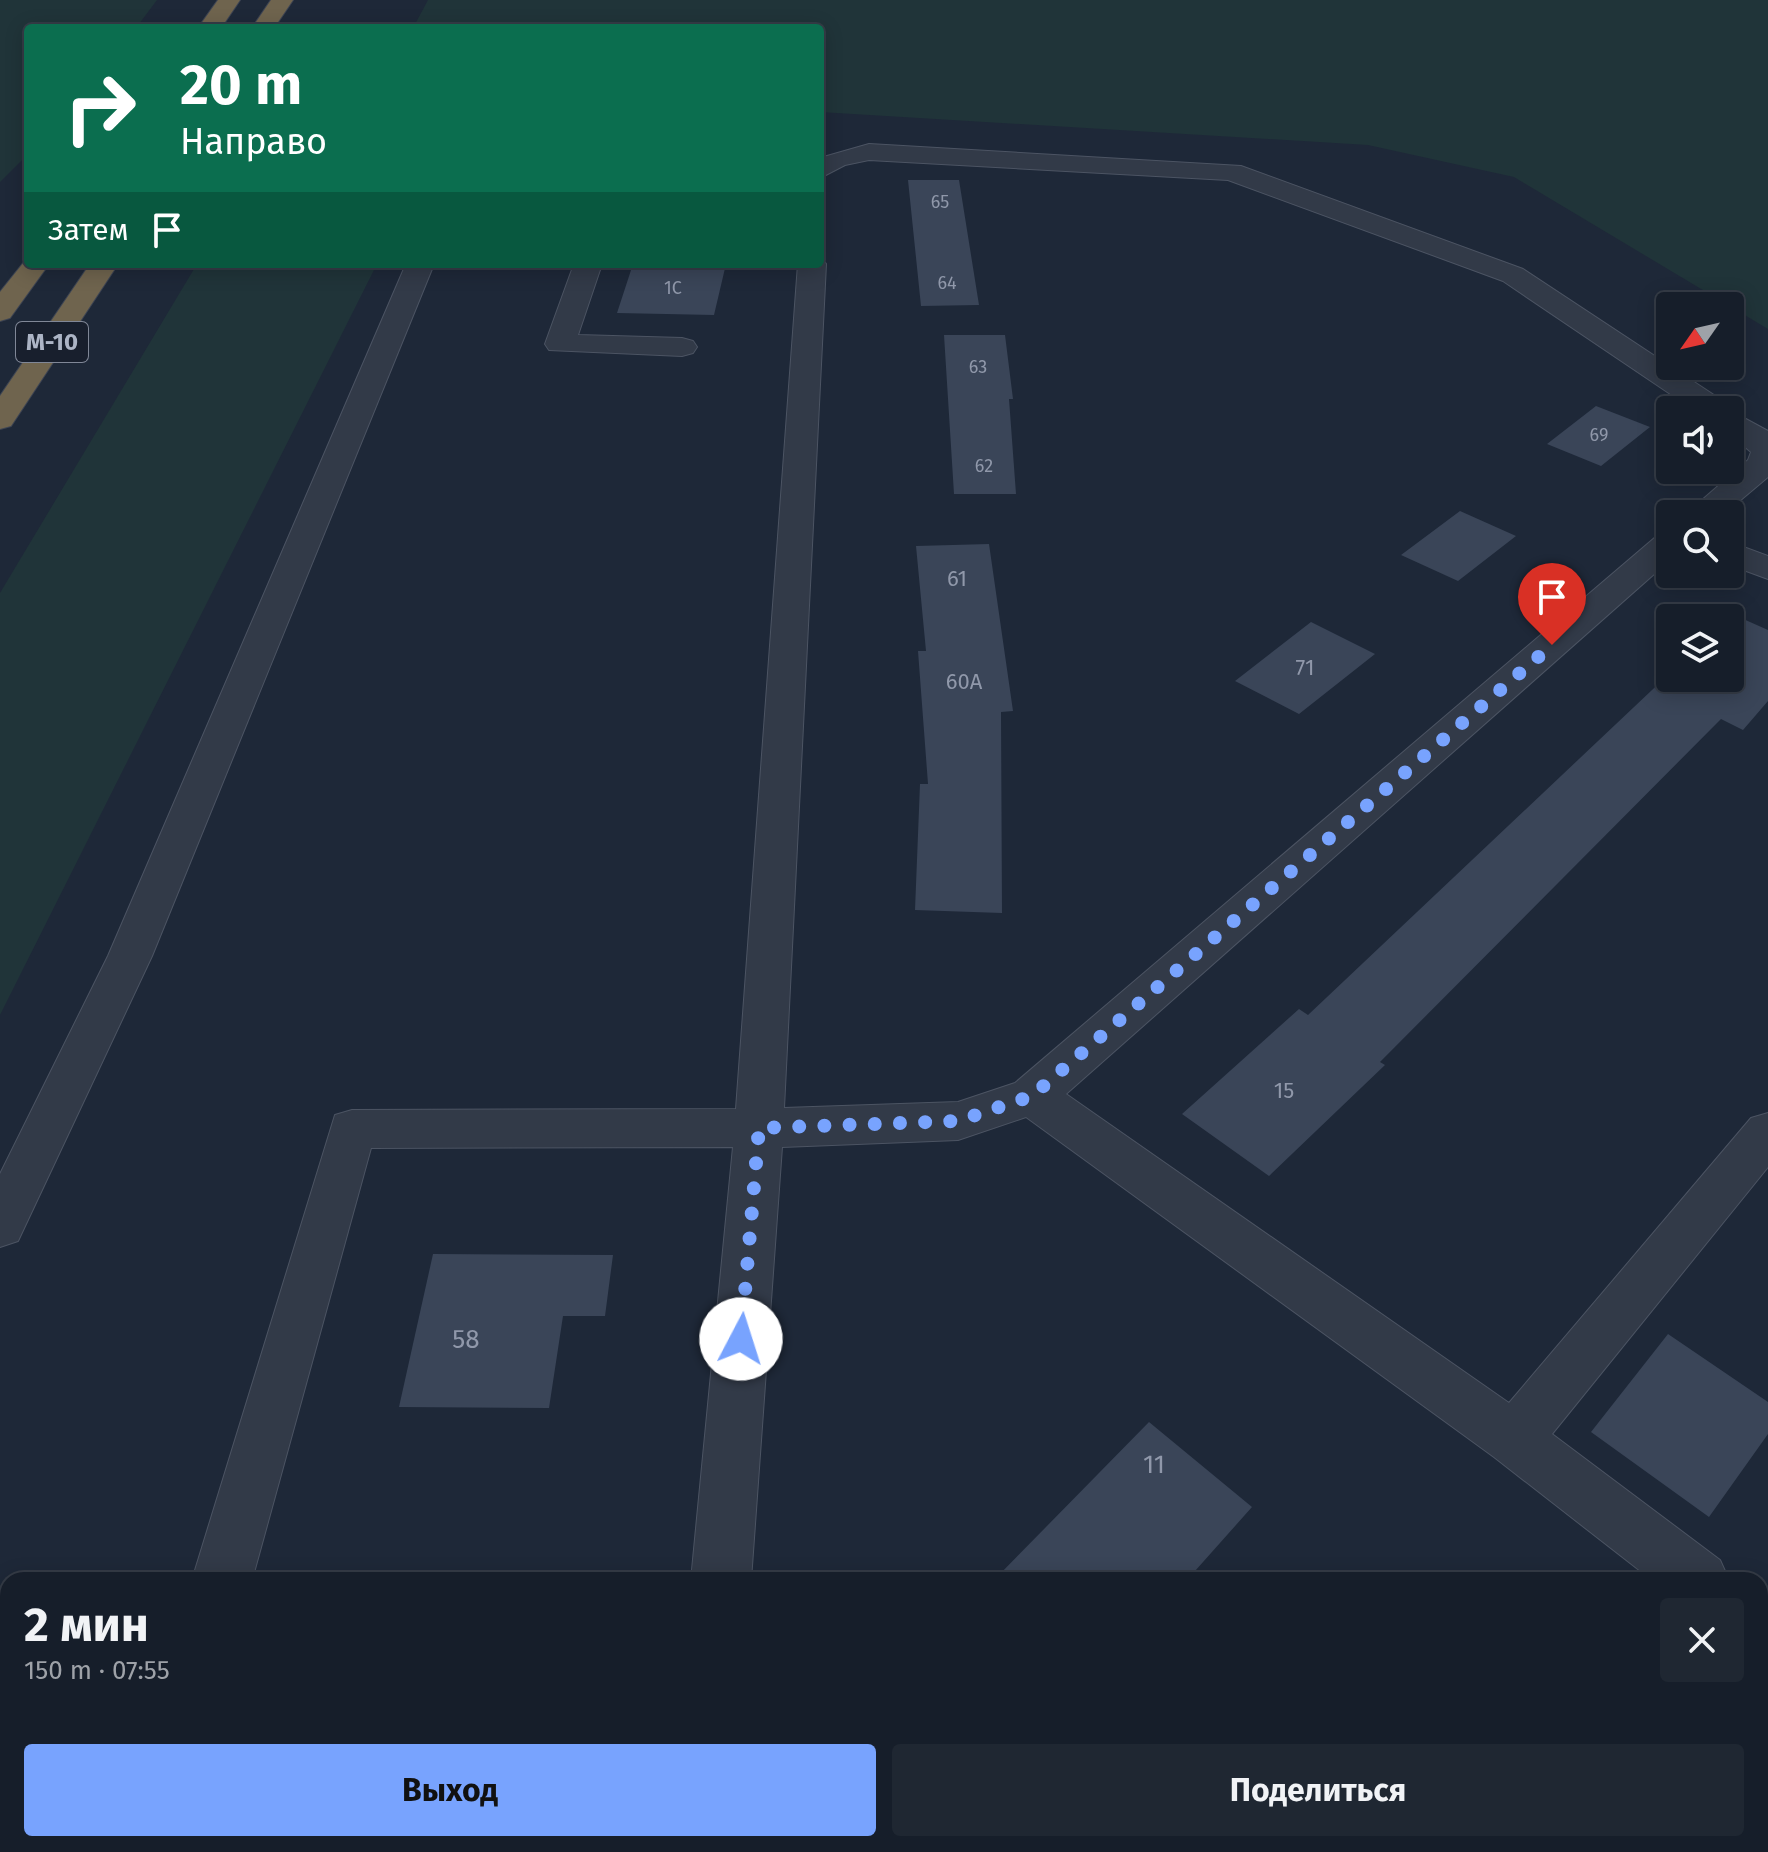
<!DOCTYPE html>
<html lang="ru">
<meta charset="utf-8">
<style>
body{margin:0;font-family:"Fira Sans",sans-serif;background:#1f2732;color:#f1f3f6;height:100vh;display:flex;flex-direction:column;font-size:30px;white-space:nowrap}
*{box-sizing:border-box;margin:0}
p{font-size:26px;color:#9ea2a8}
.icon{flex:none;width:44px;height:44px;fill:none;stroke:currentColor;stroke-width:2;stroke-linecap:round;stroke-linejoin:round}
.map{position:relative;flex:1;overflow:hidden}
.details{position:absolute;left:0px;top:1572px;width:1768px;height:280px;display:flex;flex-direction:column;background:#161e2a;border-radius:24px 24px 0 0;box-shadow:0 4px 20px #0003,0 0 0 2px #353c47}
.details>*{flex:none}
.guide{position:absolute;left:24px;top:24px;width:800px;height:244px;border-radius:8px;box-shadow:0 4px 20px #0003,0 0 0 2px #353c47;background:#0b6e4f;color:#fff;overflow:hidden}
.needle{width:52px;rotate:236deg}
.controls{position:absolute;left:1656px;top:292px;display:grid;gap:16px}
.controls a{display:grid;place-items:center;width:88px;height:88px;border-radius:8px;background:#161e2a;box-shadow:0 4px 20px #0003,0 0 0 2px #353c47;font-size:40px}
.pin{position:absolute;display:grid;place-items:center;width:68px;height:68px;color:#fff;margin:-82px -34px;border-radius:50% 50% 50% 0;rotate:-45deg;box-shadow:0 0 8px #0007}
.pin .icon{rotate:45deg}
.me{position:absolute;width:88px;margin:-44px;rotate:5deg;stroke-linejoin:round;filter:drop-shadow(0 0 6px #0008)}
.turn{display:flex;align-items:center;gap:28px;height:168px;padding:0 24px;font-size:36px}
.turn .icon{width:104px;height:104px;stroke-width:2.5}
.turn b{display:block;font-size:56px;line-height:68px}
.then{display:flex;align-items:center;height:76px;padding:0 24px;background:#0003;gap:16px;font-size:30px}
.round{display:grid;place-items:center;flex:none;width:84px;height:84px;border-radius:8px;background:#1f2732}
.head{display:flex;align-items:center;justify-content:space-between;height:136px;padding:0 24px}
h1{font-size:48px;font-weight:700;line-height:60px}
.primary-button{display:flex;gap:16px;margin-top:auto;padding:16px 24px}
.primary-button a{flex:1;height:92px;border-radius:8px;background:#78a3fe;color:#111;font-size:32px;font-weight:700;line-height:92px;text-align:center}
.primary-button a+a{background:#1f2732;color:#f1f3f6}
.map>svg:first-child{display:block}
</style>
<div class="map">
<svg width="1768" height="1852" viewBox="0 0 1768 1852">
<rect width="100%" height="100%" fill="#1e2838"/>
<!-- green -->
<path fill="#203439" d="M0 0H157L136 28H28V154L0 182Z
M428 0H1768V329L1514 177 1368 145 820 112V28H413Z
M197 264H377L0 1015V593Z"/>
<!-- building -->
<path fill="#3a4558" d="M908 180H959L979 305 921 306Z
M633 264H726L714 315 617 313Z
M944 335H1005L1013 399H1009L1016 494H954Z
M1596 406 1650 427 1601 466 1547 444Z
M1460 511 1516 536 1458 581 1401 555Z
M989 544 1013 711 1001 712 1002 913 915 910 920 784H928L918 651H926L916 546Z
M1732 614 1768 630V701L1743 730 1721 719 1380 1062 1385 1065 1269 1176 1182 1114 1299 1009 1308 1015 1670 673V678H1730V618H1727Z
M1311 622 1375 654 1299 714 1235 681Z
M433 1254 613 1255 605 1316H563L549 1408 399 1407Z
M1668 1334 1768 1402V1434L1709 1517 1591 1432Z
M1149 1422 1252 1507 1187 1580H994Z"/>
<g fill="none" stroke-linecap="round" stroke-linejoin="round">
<defs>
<path id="minor" d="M869 144 1241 166 1523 269 1726 403 1731 411 1768 431V477L1724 514H1686L1748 460 1751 452 1730 434V410H1694L1503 281 1228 180 869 160 845 165 820 178V158Z
M820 257 826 264 784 1108 958 1102 1015 1083 1658 535 1670 532V560L1066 1094 1509 1403 1751 1118 1768 1113V1167L1552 1434 1720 1560 1729 1580H1652L1494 1457 1026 1117 958 1140 782 1147 751 1580H691L733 1147 371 1148 252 1580H192L335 1115 352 1110 736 1109 798 264H820Z
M406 264H434L152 956 18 1241 0 1247V1174L108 956Z
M574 264H602L578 335 682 338 693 341 697 347 693 353 682 356 549 350 545 344Z
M1730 542 1768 556V579L1730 565Z
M1760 1596 1768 1599V1662L1760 1659Z
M114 1844H180L178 1852H112Z
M665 1844H731V1852H665Z"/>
<path id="highway" d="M218 0H240L221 28H198Z
M271 0H293L274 28H252Z
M28 257V264H49L10 318 0 321V292Z
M90 264H118L11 426 0 429V396Z"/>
</defs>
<!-- minor casing -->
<use href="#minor" stroke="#4c5463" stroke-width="2"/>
<!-- highway casing -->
<use href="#highway" stroke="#3d4453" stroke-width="2"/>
<!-- minor -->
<use href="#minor" fill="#323a48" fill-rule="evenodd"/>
<!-- highway -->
<use href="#highway" fill="#6f644e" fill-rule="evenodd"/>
</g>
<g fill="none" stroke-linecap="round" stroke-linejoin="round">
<!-- route -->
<path stroke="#78a3fe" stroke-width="14" stroke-dasharray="0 25.2" d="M741 1339 759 1128 958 1121 1032 1096 1552 645"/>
</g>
<g text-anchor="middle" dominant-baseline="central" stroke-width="6" stroke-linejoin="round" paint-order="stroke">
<!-- far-number labels -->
<g font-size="18" fill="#9098aa">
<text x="940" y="202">65</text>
<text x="947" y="283">64</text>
<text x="673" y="288">1С</text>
<text x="978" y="367">63</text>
<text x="1599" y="435">69</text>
<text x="984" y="466">62</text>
</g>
<!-- number labels -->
<g font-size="22" fill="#9098aa">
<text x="957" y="578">61</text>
<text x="1305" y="667">71</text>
<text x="964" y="681">60А</text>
<text x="1284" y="1090">15</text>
</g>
<!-- shield labels -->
<rect fill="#181f2d" stroke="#808797" stroke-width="2" x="16" y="322" width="72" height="40" rx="6"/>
<g font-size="24" font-weight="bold" fill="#acb4c5">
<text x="52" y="342">М-10</text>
</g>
<!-- near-number labels -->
<g font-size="26" fill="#9098aa">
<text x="466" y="1339">58</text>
<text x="1154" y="1464">11</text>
</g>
</g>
</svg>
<div class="controls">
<a><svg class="needle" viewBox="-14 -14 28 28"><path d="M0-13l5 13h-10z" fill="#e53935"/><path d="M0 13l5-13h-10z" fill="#9ea2a8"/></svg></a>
<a><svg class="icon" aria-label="sound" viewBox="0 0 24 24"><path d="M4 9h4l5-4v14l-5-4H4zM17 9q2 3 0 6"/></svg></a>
<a><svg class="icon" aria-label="search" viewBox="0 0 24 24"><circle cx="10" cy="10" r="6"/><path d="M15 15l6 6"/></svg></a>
<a><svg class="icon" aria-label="layers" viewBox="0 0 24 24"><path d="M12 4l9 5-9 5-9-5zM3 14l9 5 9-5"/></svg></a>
</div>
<div class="pin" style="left:1552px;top:645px;background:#d93025"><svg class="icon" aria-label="arrive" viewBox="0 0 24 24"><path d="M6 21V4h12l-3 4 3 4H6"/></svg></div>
<svg class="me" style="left:741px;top:1339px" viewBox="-20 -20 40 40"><circle r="19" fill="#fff"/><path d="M0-13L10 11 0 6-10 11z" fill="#78a3fe"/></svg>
<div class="guide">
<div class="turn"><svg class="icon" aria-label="right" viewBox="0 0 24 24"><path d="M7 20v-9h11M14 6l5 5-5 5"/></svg><div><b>20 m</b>Направо</div></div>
<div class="then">Затем<svg class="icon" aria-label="arrive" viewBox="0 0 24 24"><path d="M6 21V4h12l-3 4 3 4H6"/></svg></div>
</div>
<section class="details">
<div class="head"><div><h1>2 мин</h1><p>150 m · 07:55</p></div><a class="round"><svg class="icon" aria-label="close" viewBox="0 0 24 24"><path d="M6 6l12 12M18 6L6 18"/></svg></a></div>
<div class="primary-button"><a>Выход</a><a>Поделиться</a></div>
</section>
</div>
